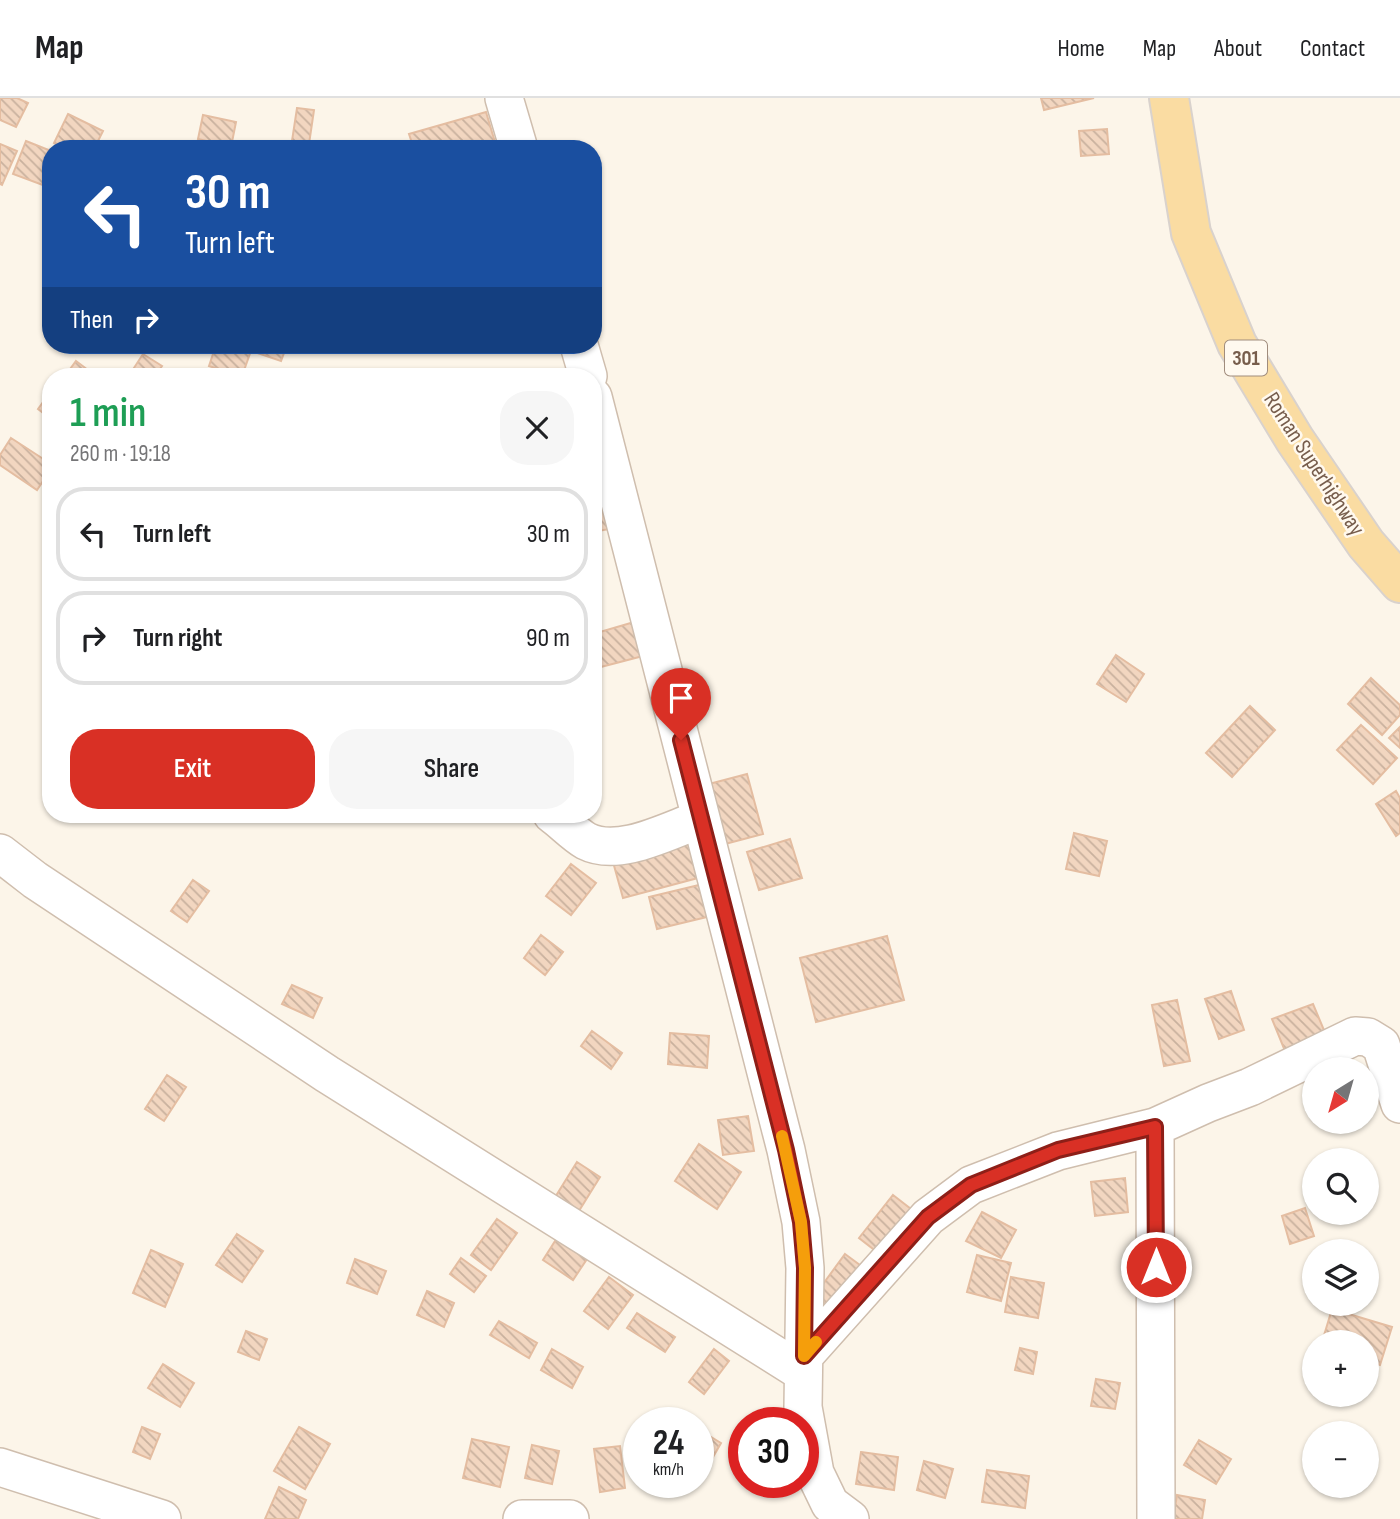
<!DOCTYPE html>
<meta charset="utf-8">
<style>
body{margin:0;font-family:"Sofia Sans Condensed",sans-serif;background:#f6f6f6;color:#202124;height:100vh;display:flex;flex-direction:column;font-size:26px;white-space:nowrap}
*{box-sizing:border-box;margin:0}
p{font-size:23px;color:#757577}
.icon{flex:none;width:38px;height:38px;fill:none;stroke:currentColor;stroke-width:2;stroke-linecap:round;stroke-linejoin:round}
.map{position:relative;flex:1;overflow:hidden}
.side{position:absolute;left:42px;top:270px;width:560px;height:455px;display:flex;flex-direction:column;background:#fff;border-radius:28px;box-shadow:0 2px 5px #0004}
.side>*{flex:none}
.banner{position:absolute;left:42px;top:42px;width:560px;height:214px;border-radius:28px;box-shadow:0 2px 5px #0004;background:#1a4fa0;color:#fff;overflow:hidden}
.needle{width:46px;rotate:217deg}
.tools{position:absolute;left:1302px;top:959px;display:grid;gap:14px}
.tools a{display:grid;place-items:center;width:77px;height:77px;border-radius:50%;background:#fff;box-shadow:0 2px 5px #0004;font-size:35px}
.speed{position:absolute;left:623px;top:1309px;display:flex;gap:14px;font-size:35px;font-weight:700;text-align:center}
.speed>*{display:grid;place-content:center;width:91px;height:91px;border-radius:50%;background:#fff;box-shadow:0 2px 5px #0004;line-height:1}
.speed small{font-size:18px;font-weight:400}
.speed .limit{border:10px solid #d22;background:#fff;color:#111}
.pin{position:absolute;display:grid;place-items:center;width:60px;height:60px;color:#fff;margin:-72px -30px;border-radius:50% 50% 50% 0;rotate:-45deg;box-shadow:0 0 7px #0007}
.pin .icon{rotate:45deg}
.me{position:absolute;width:77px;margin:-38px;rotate:0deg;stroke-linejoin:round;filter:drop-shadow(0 0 5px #0008)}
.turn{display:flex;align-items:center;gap:24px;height:147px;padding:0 28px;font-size:32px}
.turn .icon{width:91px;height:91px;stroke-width:2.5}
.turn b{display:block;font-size:49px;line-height:60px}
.then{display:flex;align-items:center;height:66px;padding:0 28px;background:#0003;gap:14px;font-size:26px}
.round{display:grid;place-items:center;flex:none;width:74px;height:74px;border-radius:28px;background:#f6f6f6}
.head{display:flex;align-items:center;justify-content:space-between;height:119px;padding:0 28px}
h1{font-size:42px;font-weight:600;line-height:52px;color:#1e9e55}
.action{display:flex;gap:14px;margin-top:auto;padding:14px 28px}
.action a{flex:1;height:80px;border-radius:28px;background:#d93025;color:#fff;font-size:28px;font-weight:600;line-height:80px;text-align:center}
.action a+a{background:#f6f6f6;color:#202124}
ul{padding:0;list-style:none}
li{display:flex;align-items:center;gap:21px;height:94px;margin:0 14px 10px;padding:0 14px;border:4px solid #e0e0e0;border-radius:28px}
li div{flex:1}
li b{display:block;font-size:26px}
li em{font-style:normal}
header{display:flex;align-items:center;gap:42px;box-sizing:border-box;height:98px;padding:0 35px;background:#fff;border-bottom:2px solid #e0e0e0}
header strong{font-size:33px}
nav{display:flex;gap:38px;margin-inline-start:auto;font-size:24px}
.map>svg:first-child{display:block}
</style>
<header>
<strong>Map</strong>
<nav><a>Home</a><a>Map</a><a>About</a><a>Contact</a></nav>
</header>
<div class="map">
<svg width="1400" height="1421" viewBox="0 0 1400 1421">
<defs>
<pattern id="building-back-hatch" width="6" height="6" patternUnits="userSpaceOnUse" patternTransform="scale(1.75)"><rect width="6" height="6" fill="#f2d6c0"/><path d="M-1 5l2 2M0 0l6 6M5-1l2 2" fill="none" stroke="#c9b19e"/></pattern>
</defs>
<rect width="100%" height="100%" fill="#fcf5e9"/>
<!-- building -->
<path fill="url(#building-back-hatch)" stroke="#e4bda1" stroke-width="2" d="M0 0H17L28 5 16 29 0 22Z
M1041 0H1094L1044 12Z
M297 10 314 12 309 46 292 43Z
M486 14 497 51H414L409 36Z
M68 16 103 33 94 51H65L54 45Z
M203 17 236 24 231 49 198 41Z
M1107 31 1109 56 1081 58 1079 33Z
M26 43 51 53V90L13 76Z
M0 46 17 53 2 87 0 86Z
M216 247H253L242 278 209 268Z
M260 247H287L281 263 257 255Z
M143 256 162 268 155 278H134L130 276Z
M76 263 96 278H65Z
M51 293V321L38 311Z
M11 340 51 366V371L37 392 0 367V357Z
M603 405 609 431 593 434V407Z
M634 524 643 558 597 570 593 557V536Z
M1116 557 1144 576 1126 604 1097 586Z
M1371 580 1400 607V617L1382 637 1348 606Z
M1250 608 1275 632 1232 679 1206 655Z
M1361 627 1397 660 1373 686 1337 652Z
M1400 629V650L1389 640Z
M747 676 763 736 725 746 709 686Z
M1396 693 1400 700V735L1396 738 1376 706Z
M1074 735 1107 743 1099 778 1066 771Z
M790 741 802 780 759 792 747 754Z
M689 743 698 780 623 800 613 764Z
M571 766 596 785 571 817 546 798Z
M193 782 209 793 187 824 171 813Z
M699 787 707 819 657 831 649 799Z
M541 837 563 854 545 877 524 860Z
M887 838 904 902 816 924 800 860Z
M292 887 322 900 313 920 282 906Z
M1231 893 1244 932 1219 941 1205 901Z
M1177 902 1190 963 1164 968 1152 907Z
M1313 906 1326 937 1285 953 1272 921Z
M592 933 622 955 611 971 581 948Z
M670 935 709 938 707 970 668 966Z
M167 977 186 989 164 1023 145 1011Z
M748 1018 754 1053 723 1057 718 1022Z
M699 1046 741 1074 717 1111 675 1083Z
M577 1064 600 1079 577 1116 554 1101Z
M1125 1080 1128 1114 1095 1118 1091 1084Z
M893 1097 920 1118 886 1161 859 1140Z
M1305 1110 1314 1138 1290 1146 1282 1118Z
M982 1114 1016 1132 1001 1160 966 1143Z
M497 1121 517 1135 491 1172 471 1157Z
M237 1136 263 1153 242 1184 216 1167Z
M557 1140 587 1161 573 1182 543 1162Z
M151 1152 183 1166 165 1209 133 1195Z
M845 1156 868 1173 837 1214 815 1197Z
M977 1157 1011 1165 1001 1203 967 1194Z
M461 1160 486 1178 474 1194 450 1176Z
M355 1161 386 1173 377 1196 347 1185Z
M609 1179 633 1197 608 1231 584 1213Z
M1011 1179 1044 1185 1038 1220 1005 1214Z
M427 1193 454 1205 444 1229 417 1217Z
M1332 1211 1392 1229 1380 1267 1367 1263V1244H1322Z
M637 1215 675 1239 665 1254 627 1230Z
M499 1223 537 1245 529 1260 490 1237Z
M246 1233 267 1241 259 1262 238 1254Z
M1020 1250 1037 1254 1033 1276 1015 1272Z
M552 1251 583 1269 572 1290 541 1272Z
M714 1251 729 1263 704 1296 689 1284Z
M163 1266 194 1285 180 1309 148 1290Z
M1096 1281 1120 1285 1115 1311 1091 1308Z
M142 1329 160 1336 150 1361 133 1354Z
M299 1329 330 1346 305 1391 274 1373Z
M698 1331 721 1345 701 1380 698 1378Z
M472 1341 509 1349 500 1389 463 1380Z
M1199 1342 1231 1361 1216 1386 1184 1367Z
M532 1347 559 1353 552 1386 525 1380Z
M620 1348 625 1390 600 1394 594 1351Z
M861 1354 898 1359 894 1392 856 1386Z
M924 1363 953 1371 945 1400 917 1392Z
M987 1372 1029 1378 1025 1410 982 1404Z
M279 1389 306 1402 298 1421H265Z
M1177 1397 1205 1402 1202 1421H1173Z"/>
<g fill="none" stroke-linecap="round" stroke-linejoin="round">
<defs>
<path id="minor" d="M504 0 519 51
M579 247 588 278
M593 299 786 1052 801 1124 805 1170 803 1309 815 1375 830 1406 850 1421
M552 716C563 724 574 736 586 743 619 760 669 732 701 721
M0 755 35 782 327 976 802 1274
M1155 1029 1156 1421
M804 1258 928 1119 971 1087 1058 1053 1155 1029 1208 1005 1250 989 1355 938 1368 939 1381 947 1400 1006
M0 1369 162 1421
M522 1421H570"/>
<path id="primary" d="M1169 0 1191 135 1237 246 1295 342 1366 446 1400 485"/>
</defs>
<!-- minor casing -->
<use href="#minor" stroke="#cfbeae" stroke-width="40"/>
<!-- primary casing -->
<use href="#primary" stroke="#d9d2cd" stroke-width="42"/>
<!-- minor -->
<use href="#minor" stroke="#fff" stroke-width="37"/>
<!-- primary -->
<use href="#primary" stroke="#fadca2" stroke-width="38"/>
</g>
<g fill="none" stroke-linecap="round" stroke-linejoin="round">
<defs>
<path id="route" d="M681 642 786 1052 801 1124 805 1170 804 1258 928 1119 971 1087 1058 1052 1155 1029 1156 1169"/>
</defs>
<!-- route casing -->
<use href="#route" stroke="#8d1f18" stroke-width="18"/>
<!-- route -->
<use href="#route" stroke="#d93025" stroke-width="12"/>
<!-- slow -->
<path stroke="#f59e0b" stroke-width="12" d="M782 1038 801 1124 805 1170 804 1258 816 1244"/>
</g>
<g text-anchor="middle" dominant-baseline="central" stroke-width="5" stroke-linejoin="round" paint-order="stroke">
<!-- shield labels -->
<rect fill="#fff9ef" stroke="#a08c7d" stroke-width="2" x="1225" y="242.5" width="42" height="35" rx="5"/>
<g font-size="21" font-weight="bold" fill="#775d4c">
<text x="1246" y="260">301</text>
</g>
<!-- street labels -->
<g font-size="23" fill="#775d4c" stroke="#fff9ef">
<text transform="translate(1314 366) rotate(57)">Roman Superhighway</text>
</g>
</g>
</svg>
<div class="tools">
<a><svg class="needle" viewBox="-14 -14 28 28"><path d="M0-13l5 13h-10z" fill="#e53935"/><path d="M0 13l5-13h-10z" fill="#757577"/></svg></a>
<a><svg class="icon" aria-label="search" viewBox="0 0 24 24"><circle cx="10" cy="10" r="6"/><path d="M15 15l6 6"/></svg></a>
<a><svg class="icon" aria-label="layers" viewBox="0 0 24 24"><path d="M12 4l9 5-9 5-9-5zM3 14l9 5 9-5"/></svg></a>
<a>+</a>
<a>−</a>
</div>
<div class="speed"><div>24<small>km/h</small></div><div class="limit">30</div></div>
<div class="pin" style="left:681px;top:642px;background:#d93025"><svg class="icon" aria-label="arrive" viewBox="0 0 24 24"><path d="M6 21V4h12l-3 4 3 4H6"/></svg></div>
<svg class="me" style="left:1156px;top:1169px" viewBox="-20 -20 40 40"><circle r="17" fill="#d93025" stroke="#fff" stroke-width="3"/><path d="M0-11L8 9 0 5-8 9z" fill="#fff"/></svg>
<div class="banner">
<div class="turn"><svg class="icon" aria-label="left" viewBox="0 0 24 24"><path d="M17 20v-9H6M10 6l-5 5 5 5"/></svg><div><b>30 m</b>Turn left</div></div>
<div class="then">Then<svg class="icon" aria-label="right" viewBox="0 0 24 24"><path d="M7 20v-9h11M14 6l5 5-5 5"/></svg></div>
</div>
<section class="side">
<div class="head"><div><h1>1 min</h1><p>260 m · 19:18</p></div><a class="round"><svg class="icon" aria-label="close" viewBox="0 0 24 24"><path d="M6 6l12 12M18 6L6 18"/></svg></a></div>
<ul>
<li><svg class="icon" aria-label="left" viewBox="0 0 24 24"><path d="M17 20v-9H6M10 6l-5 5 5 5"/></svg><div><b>Turn left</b></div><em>30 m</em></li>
<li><svg class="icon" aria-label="right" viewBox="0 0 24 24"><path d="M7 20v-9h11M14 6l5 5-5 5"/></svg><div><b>Turn right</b></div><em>90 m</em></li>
</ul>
<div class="action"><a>Exit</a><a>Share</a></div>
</section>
</div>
